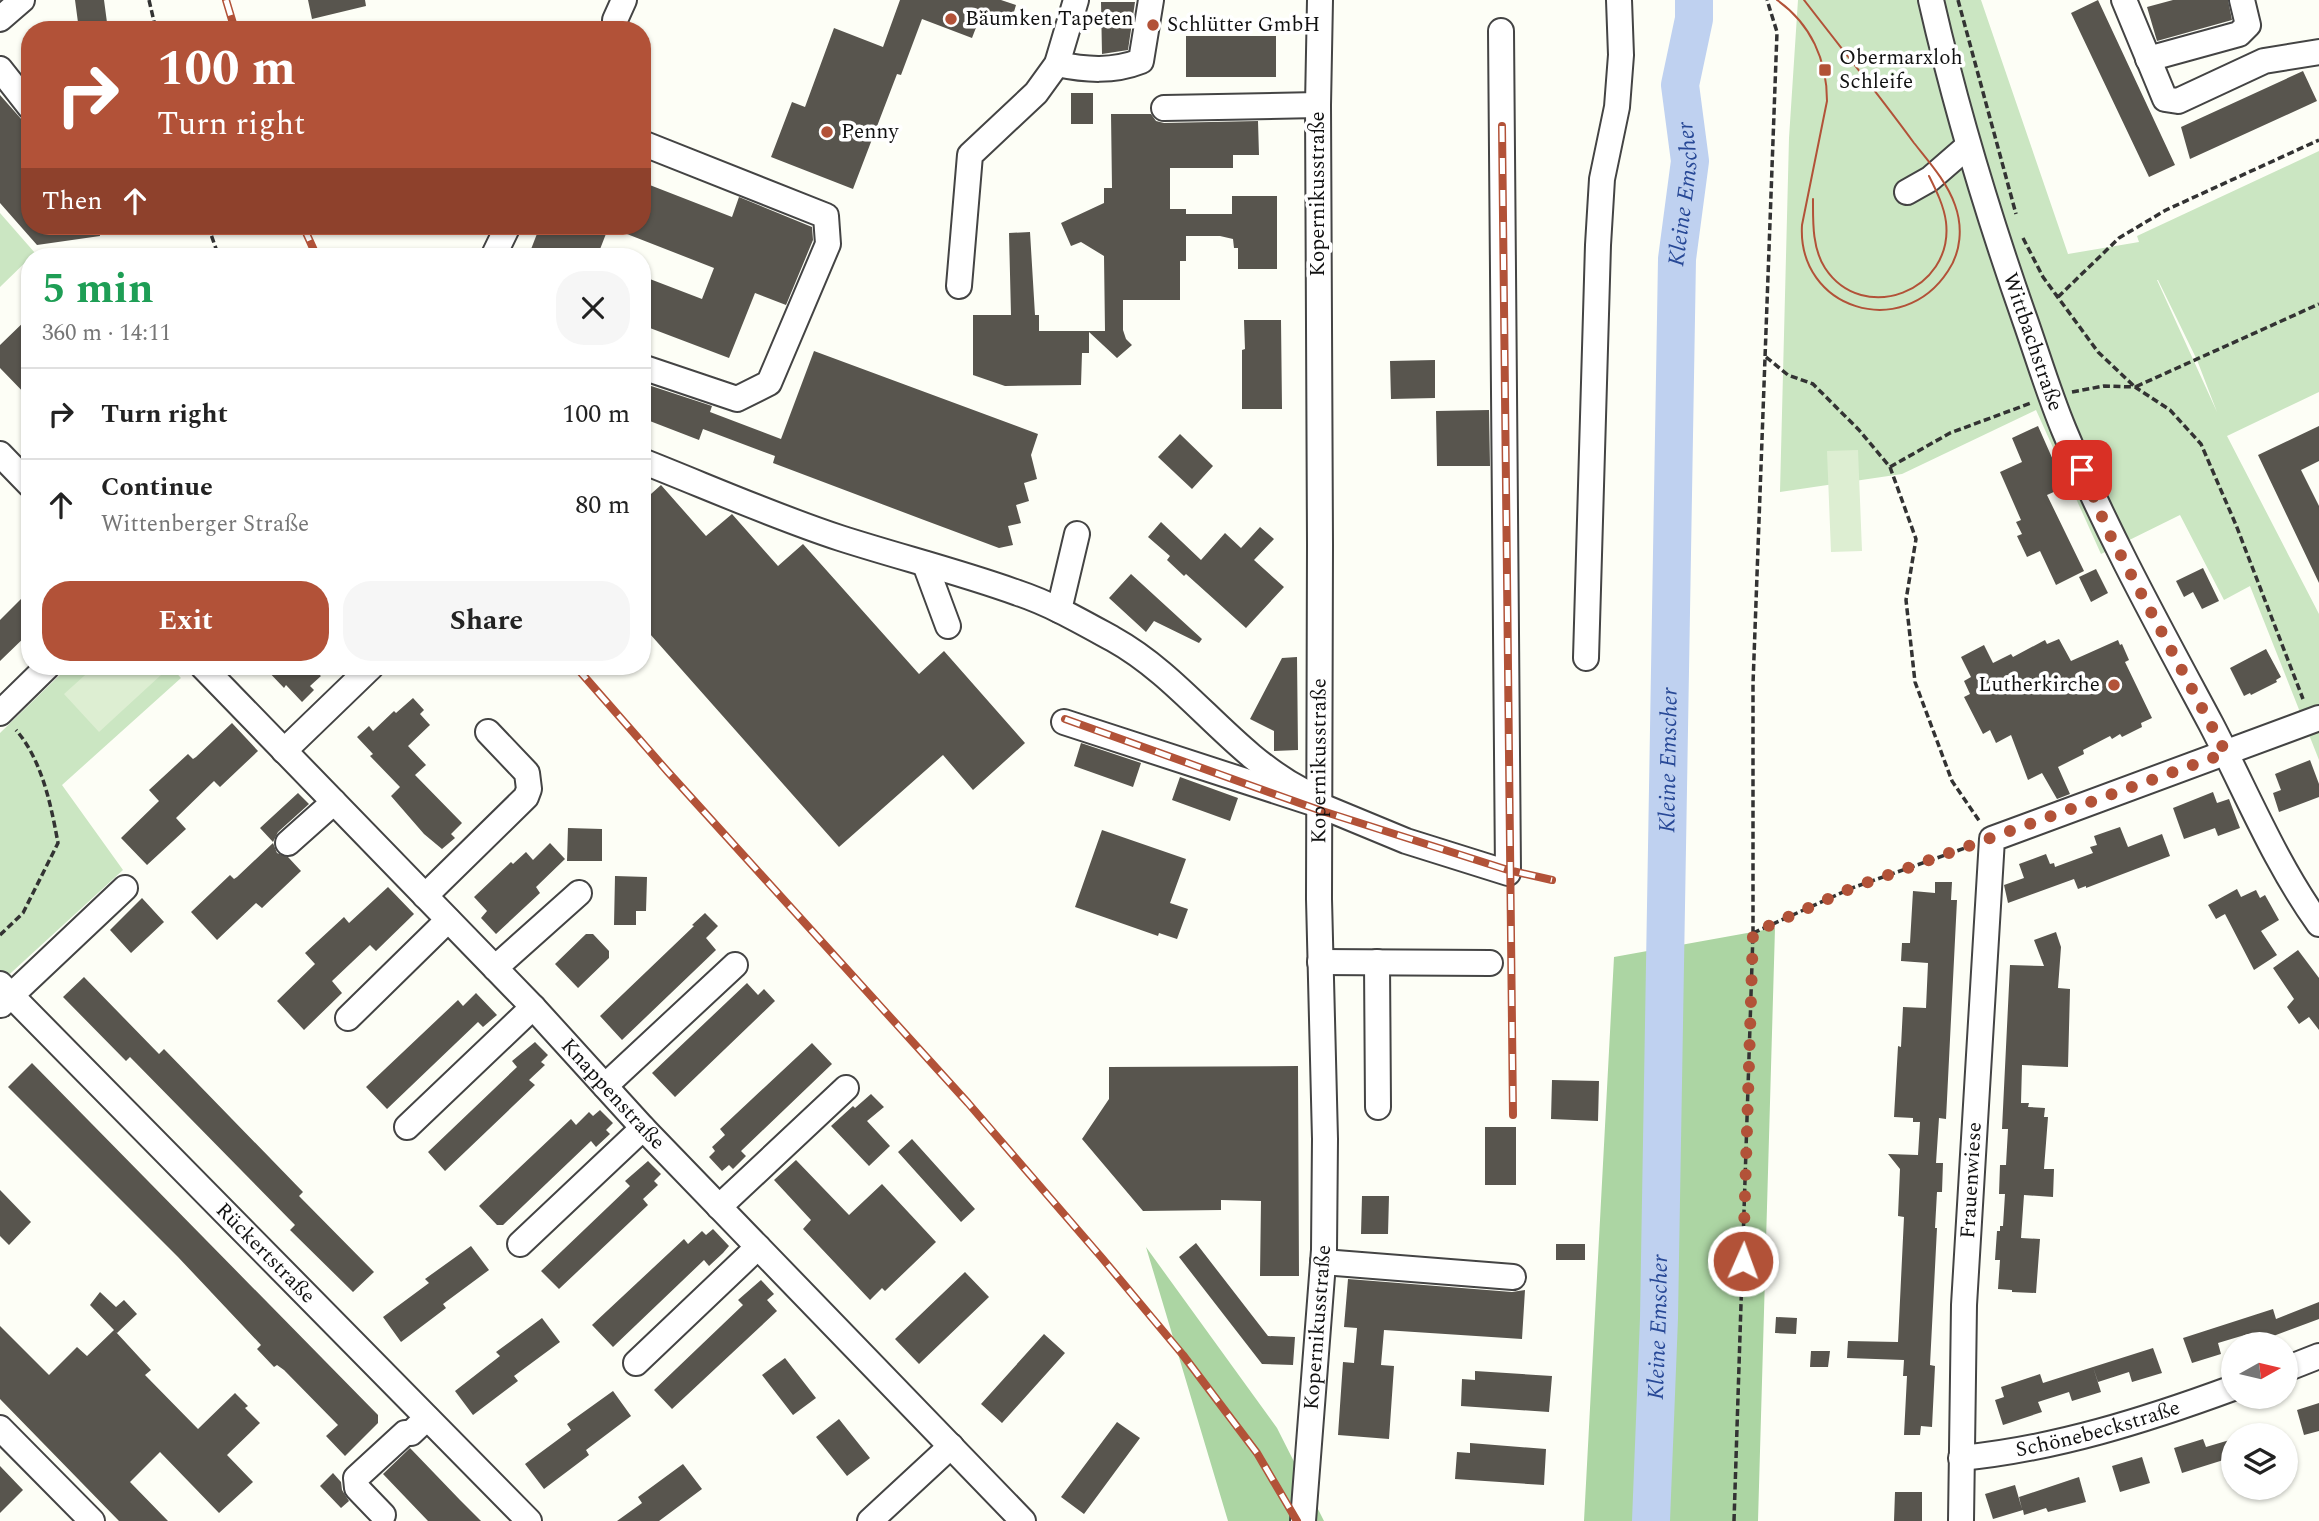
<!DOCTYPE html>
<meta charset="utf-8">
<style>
body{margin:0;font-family:Spectral,serif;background:#f6f6f6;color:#222;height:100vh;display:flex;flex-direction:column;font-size:26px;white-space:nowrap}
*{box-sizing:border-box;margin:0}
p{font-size:23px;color:#767676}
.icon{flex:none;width:38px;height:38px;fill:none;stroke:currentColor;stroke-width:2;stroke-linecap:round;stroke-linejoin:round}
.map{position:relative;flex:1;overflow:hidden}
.side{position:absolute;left:21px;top:248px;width:630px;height:427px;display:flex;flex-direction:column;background:#fff;border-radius:28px;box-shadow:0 2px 5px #0004}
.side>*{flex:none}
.hud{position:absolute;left:21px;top:21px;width:630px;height:214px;border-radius:28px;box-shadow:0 2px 5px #0004;background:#b25238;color:#fff;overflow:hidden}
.needle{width:46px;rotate:82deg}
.controls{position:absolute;left:2221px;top:1332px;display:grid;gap:14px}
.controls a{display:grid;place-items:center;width:77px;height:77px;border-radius:50%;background:#fff;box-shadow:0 2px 5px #0004;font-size:35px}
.pin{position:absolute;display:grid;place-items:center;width:60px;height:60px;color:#fff;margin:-30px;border-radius:14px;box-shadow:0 4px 10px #0006}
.me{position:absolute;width:77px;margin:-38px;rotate:2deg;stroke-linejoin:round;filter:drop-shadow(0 0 5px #0008)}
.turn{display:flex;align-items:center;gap:24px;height:147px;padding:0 21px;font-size:32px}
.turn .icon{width:91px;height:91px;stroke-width:2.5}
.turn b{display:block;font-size:49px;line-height:60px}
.then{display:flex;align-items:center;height:66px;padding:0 21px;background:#0003;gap:14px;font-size:26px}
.round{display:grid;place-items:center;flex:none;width:74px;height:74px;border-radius:28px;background:#f6f6f6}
.headline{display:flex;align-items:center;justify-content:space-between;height:119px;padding:0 21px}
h1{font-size:42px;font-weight:700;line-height:52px;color:#1e9e55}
.action{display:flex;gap:14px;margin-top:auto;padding:14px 21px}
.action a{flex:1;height:80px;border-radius:28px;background:#b25238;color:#fff;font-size:28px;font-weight:700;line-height:80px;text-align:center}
.action a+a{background:#f6f6f6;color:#222}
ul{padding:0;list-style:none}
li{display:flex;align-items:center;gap:21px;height:91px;padding:0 21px;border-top:2px solid #e0e0e0}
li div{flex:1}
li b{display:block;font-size:26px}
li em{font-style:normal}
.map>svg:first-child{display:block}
</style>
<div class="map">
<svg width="2319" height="1521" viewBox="0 0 2319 1521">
<rect width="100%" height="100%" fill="#fdfef6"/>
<!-- green -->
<path fill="#cbe6c2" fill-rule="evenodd" d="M1798 0H1981L2068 254 2139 242 2137 236 2319 151V392L2227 436 2319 614V760L2250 586 2224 600 2180 515 2101 554 2036 410 1902 474 1780 492 1789 138ZM2158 280 2197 360 2217 412 2157 280Z
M0 213 35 253 0 287Z
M68 667H171L181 678 62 785 123 870 0 983V733Z"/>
<!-- forest -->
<path fill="#acd5a3" d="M1775 928 1758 1521H1584L1614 957Z
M1146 1247 1277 1428 1324 1521H1228Z"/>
<!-- pitch -->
<path fill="#ddeed2" d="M1858 450 1862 551 1831 552 1827 451Z
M94 667H154L161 675 99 732 64 694Z"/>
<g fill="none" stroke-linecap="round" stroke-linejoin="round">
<!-- river -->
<path stroke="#bfd1f0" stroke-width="38" id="s1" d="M1651 1521 1659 1318 1677 259 1690 161 1680 85 1694 19V0"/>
</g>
<!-- building -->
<path fill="#58554e" d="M75 0H104L108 30H79Z
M308 0H365L366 6 312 19Z
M900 0H1001L1016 5 1011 22 982 12 972 38 922 19 901 75 897 74 853 189 771 157 792 102 805 107 834 28 883 47Z
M2098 0 2175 165 2149 177 2071 13Z
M2173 0H2228L2232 20 2157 41 2147 7Z
M1101 2H1135L1128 50 1102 54Z
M1186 36H1276V77H1186Z
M2303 71 2317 101 2190 159 2181 127Z
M1071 93H1093V124H1071Z
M0 95 30 129V226H99L100 236 37 245 0 203Z
M1111 114H1151L1156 121 1164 123 1258 121 1259 155H1233V168H1170V209H1186V214H1232V196H1277V269H1238V248H1234L1233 239 1220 236H1186V261H1180V300H1123V330L1126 339 1132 345 1117 358 1089 332V353H1082L1081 385 1005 386 973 375V315H1011L1009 233 1030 232 1035 315H1039V331H1105L1104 256 1081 242 1071 246 1061 223 1104 203V188H1112Z
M642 182 732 217 739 197 812 227 813 240 786 305 755 293 729 358 642 325V276L702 299 714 268 609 227 642 226Z
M540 226H609L597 257H528Z
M30 316V399L0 368V345Z
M1244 320H1281L1282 409H1242V350L1245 349Z
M814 351 1038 434 1031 455 1037 479 1024 483 1029 501 1016 505 1021 523 1008 526 1013 545 999 548 924 520 773 463 775 456 703 429 699 440 642 418V383L712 406 710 412 781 439Z
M1435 360V398L1391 399 1390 361Z
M1489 410 1490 466H1437L1436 411Z
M2038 426 2065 487 2047 495 2084 571 2056 585 2040 551 2027 557 2017 536 2022 534 2016 522 2021 520 2000 472 2022 462 2012 438Z
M2319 426V461L2301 470 2319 506V583L2258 455Z
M1180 434 1213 466 1192 489 1158 457Z
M661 485 706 536 732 514 778 566 803 544 919 674 944 651 1025 743 973 790 943 755 839 847 642 625V502Z
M1161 522 1201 560 1225 533 1241 548 1260 527 1274 539 1254 560 1284 587 1246 628 1186 574 1184 576 1167 560 1170 556 1148 537Z
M2203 568 2219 601 2202 609 2193 592 2184 597 2176 581Z
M2096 569 2108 593 2091 602 2079 577Z
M1131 574 1202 639 1199 643 1154 621 1146 632 1109 598Z
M30 590V632L0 661V620Z
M2059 639 2071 661 2118 640 2120 645 2122 644 2129 660 2125 662 2152 718 2141 723 2142 727 2122 737 2120 734 2112 739 2110 736 2083 750 2084 754 2058 767 2070 794 2057 799 2042 773 2028 780 2011 735 1996 743 1990 730 1983 734 1964 697 1970 694 1964 681 1971 677 1961 657 1984 645 1993 663 2011 654 2013 657 2045 640 2047 644Z
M2266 649 2281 677 2276 680 2277 682 2251 695 2250 693 2244 696 2230 668Z
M1297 657 1298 750 1274 751V731L1250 719 1282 658Z
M264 667H311L321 676 310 686 314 690 302 702 286 685 284 688Z
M413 698 424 710 420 714 430 725 408 746 426 765 415 775 462 823 451 834 455 838 442 849 424 834 391 796 400 787 370 756 373 754 357 737 369 726 373 731 394 711 396 713Z
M232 723 258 751 220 787 214 781 176 818 186 829 147 865 121 838 159 801 149 790 188 754 193 759 196 757Z
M1081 743 1141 763 1133 787 1074 766Z
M2310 760 2319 784V797L2279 812 2273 793 2281 790 2275 774Z
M1180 777 1238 798 1230 821 1172 800Z
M2213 792 2217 803 2229 799 2240 828 2218 836 2215 828 2184 839 2173 808Z
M298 793 309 804 278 832 273 842 260 828Z
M2120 827 2128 847 2162 834 2170 856 2086 888V886L2078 889 2074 879 2008 903 2004 885 2024 878 2019 864 2046 854 2050 864 2054 863 2055 867 2093 853 2090 847 2097 845 2094 836Z
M568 828 602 829V861H567Z
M1102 830 1186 859 1170 903 1188 909 1177 939 1159 933 1158 936 1075 907Z
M273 843 277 853 288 857 301 871 262 908 256 903 217 940 191 912 230 875 234 879 237 877Z
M550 843 565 859 536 887 540 893 496 934 481 918 487 911 474 897 511 862 513 864 526 852 533 860Z
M615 876 647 877 646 911H636V925H614Z
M1935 882H1952L1951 900H1957L1946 1119 1939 1118 1936 1163H1943L1942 1192H1937L1935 1228H1937L1930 1365 1935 1366 1932 1427 1921 1426 1920 1435H1904L1907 1376H1903L1904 1360 1847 1358 1848 1341 1898 1342 1904 1217 1898 1216 1900 1169 1888 1154 1918 1155 1920 1122H1913V1118L1894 1117 1898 1046 1901 1047 1903 1007 1926 1008 1928 963 1901 961 1902 943H1910L1913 891 1935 893Z
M388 887 414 914 376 951 370 945 332 981 342 993 304 1030 277 1001 315 964 305 953 344 917 349 923Z
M2237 889 2241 897 2256 890 2260 898 2265 895 2279 920 2261 931 2277 955 2254 970 2225 914 2216 919 2208 905Z
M142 898 164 922 131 953 110 930Z
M705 913 718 926 706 938 716 950 622 1040 600 1016 694 926 692 925Z
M2056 932 2061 947 2058 988 2070 989 2068 1067 2022 1065 2021 1103H2029L2028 1107 2045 1108 2044 1117H2048L2044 1169H2054L2053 1197 2024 1195 2021 1238 2040 1239 2036 1293 2012 1292V1290L1998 1289 2000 1260H1995L1997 1231H2000V1226H2003L2005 1194H1999L2000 1165H2006L2008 1129H2002L2010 965 2044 966 2034 940Z
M586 934H593L609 951V958L578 988 555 964Z
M2298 950 2319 978V1030L2309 1017 2299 1024 2287 1007 2294 999 2273 968Z
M84 977 159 1054 164 1049 303 1192 299 1196 374 1272 353 1292 290 1230 295 1225 130 1057 126 1061 63 997Z
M747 983 758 995 764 989 775 1001 675 1097 652 1073Z
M476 993 497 1015 483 1027 478 1022 387 1109 366 1087 458 1000 463 1006Z
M535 1042 548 1055 541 1062 545 1065 529 1080 535 1085 445 1171 428 1152 517 1067 512 1061Z
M812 1043 832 1064 741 1151 746 1156 733 1169 729 1165 722 1171 709 1157 715 1151 712 1147 725 1135 720 1129Z
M32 1063 378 1415V1423L345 1456 326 1436 338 1425 284 1370 277 1365 274 1367 257 1349 261 1345 178 1257 8 1087Z
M1298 1066 1299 1276H1260L1261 1201 1221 1200V1210L1143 1211 1082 1139 1109 1099V1067Z
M1552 1080 1599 1081 1598 1121 1551 1119Z
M871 1094 884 1107 867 1121 890 1146 869 1166 831 1126 853 1106 855 1108Z
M600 1110 613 1123 606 1130 610 1134 596 1147 591 1141 503 1225H497L479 1206 571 1119 576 1125 589 1112 593 1116Z
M1485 1127H1516V1185H1485Z
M912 1139 975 1209 961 1222 898 1152Z
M796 1160 849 1215 882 1184 936 1242 885 1291 882 1288 870 1300 803 1229 811 1220 774 1180Z
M648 1161 661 1174 654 1181 658 1185 643 1199 648 1205 559 1289 541 1271 630 1186 625 1181Z
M0 1190 31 1222 9 1245 0 1236Z
M1362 1196H1389L1388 1234H1361Z
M713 1229 729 1246 723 1253 709 1266 704 1260 613 1347 592 1325 684 1239 688 1244 702 1231 706 1235Z
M1196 1243 1268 1336 1295 1337 1293 1365 1262 1364 1179 1257Z
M1556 1244H1585V1260H1556Z
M471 1246 489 1270 443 1304 446 1308 401 1342 383 1317 429 1283 425 1279Z
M965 1272 989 1297 919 1364 895 1339Z
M1348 1279 1512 1292 1525 1290 1522 1339 1384 1330 1381 1365 1394 1366 1389 1439 1338 1435 1343 1362 1354 1363 1357 1328 1344 1327Z
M761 1280 774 1294 767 1300 777 1311 672 1409 654 1390 743 1305 738 1300Z
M100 1292 116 1307 124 1300 137 1314 117 1333 115 1331 151 1370 145 1375 198 1429 235 1393 248 1406 245 1408 260 1423 227 1455 253 1482 219 1513 160 1452 130 1482 168 1521H119L0 1399V1326L49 1375 77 1347 87 1356 114 1330 90 1305Z
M2319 1302V1319L2252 1344 2248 1334 2218 1343 2221 1354 2192 1363 2183 1338 2273 1309 2276 1319Z
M1776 1317 1797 1318 1796 1334 1775 1333Z
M542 1318 560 1342 514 1376 518 1381 473 1415 455 1391 500 1356 496 1352Z
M1044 1334 1065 1353 1002 1423 981 1404Z
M2153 1348 2162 1373 2132 1382 2129 1372 2098 1382 2093 1367Z
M1811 1351H1830L1828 1367H1810Z
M785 1358 816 1398 793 1415 762 1375Z
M2093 1367 2101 1392 2072 1401 2069 1392 2038 1402 2042 1412 2003 1425 1995 1400 2004 1397 2001 1387 2040 1374 2043 1383Z
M1475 1371 1552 1376 1549 1412 1461 1406 1462 1379 1475 1380Z
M613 1391 631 1416 586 1450 589 1455 544 1489 525 1464 571 1430 567 1424Z
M2319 1403V1431L2304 1435 2297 1410Z
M839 1419 870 1458 847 1476 816 1437Z
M1117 1422 1140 1438 1084 1514 1061 1497Z
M2203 1439 2206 1447 2233 1439V1457L2182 1473 2174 1448Z
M1470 1443 1546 1449 1544 1485 1455 1479 1457 1452 1470 1453Z
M410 1448 460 1500 481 1521H428L383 1474Z
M2142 1457 2150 1483 2120 1492 2112 1466Z
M683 1464 702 1489 659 1521H617L642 1503 638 1497Z
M0 1466 23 1490 0 1513Z
M333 1473 341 1482 342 1490 349 1501 341 1508 320 1486Z
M2079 1477 2086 1502 2048 1512 2046 1508 2024 1515 2023 1510 1993 1519 1985 1494 2015 1485 2022 1509 2019 1497Z
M1895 1492H1922V1521H1894Z"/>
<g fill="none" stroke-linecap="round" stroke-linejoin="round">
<defs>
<g id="minor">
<path id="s2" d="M1931 0C1956 109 1988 215 2025 320 2038 357 2049 394 2064 430 2106 531 2159 627 2211 724 2246 791 2275 863 2319 924"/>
<path d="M2124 0 2165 99 2178 101 2264 61 2319 52"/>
<path d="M0 19 22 0"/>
<path d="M615 30V20L624 0"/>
<path d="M2148 59 2239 34 2248 25 2242 0"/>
<path d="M1057 64C1086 70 1113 72 1141 61L1151 0"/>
<path d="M0 69 30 107"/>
<path d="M1164 108 1318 105"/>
<path d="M642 143 826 216 828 244 769 383 737 399 642 367"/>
<path d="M1907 192 1930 179 1968 146"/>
<path d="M493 257 508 226"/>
<path d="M959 286 970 155 1036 93 1057 64 1076 0"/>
<path d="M0 454 30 485"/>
<path d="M642 461C708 487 773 516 840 538 899 557 960 572 1018 593 1051 604 1082 622 1113 639 1185 679 1230 753 1303 791"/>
<path d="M925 564 948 626"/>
<path d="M1059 610 1077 534"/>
<path d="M1586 658 1598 245 1602 179 1617 107 1621 55 1619 0"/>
<path id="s3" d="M203 667 533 1007 643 1128 1023 1521"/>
<path d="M0 713 47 667"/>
<path d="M1064 722 1319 805 1406 841 1508 873 1501 31"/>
<path d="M284 751 371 667"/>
<path d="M288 843 334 802"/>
<path d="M425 896 526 797 529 789 527 773 488 732"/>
<path d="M1320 962 1490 963"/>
<path d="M1377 962 1378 1107"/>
<path d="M495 968 579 893"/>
<path id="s4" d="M0 984 529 1521"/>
<path d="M1 1005 125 888"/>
<path d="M348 1018 448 920"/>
<path d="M605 1086 735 965"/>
<path d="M407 1127 533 1007"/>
<path d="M719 1207 846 1088"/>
<path d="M520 1244 643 1128"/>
<path d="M1323 1262 1513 1277"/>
<path d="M636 1363 758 1247"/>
<path d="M2286 1369 2319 1356"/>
<path d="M0 1428 92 1521"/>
<path id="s5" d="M1961 1458C2054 1449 2146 1420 2233 1388"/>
<path d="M383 1515 357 1488 356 1478 405 1433H411L427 1418"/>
<path d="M870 1521 951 1446"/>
<path id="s6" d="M1303 1521 1324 1250 1325 1139 1319 899 1320 544 1318 105 1320 0"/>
<path id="s7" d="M1961 1521 1964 1305 1992 839 2319 718"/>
</g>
</defs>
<!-- minor casing -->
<use href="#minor" stroke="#444" stroke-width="28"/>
<!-- path -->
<path stroke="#333" stroke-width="3.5" stroke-dasharray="7 3.5" stroke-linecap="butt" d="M149 0 156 30
M1958 0 2016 214
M208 226 219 257
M2023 238 2043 277 2098 352 2135 387 2319 304
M2058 297 2119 238 2166 210 2319 140
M1766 357 1788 375 1813 384 1859 430 1890 467 1916 539 1906 600 1915 682 1952 781 1980 822
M2072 392 2104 386 2135 387 2170 410 2201 444 2236 525 2303 699
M1890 467 1950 433 2031 403
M1753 933 1852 888 1968 847
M0 935 23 913 58 843C51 805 42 760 16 730
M1734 1521 1753 933V684L1777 32 1767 0"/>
<!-- minor -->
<use href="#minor" stroke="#fff" stroke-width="24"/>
<!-- tram -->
<path stroke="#b25238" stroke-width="2" d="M1777 0C1811 24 1827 60 1827 101L1802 225C1797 309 1902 342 1948 271 1961 252 1963 227 1955 205 1947 182 1929 162 1914 143 1879 95 1841 48 1804 0
M1813 199C1813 221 1812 248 1825 268 1863 326 1954 291 1946 222 1944 206 1936 190 1929 176"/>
<defs>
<path id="rail" d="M226 0 235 30
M1502 126 1513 1115
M303 226 317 257
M576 667 668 772 968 1103 1102 1258 1183 1355 1257 1453 1297 1521
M1065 719 1319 810 1508 870 1552 880"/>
</defs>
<!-- rail casing -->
<use href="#rail" stroke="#b25238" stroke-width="8"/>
<!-- rail -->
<use href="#rail" stroke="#fff" stroke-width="5" stroke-dasharray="16" stroke-linecap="butt"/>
</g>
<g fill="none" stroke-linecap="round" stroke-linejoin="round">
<!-- route -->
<path stroke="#b25238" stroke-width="12" stroke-dasharray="0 21.6" d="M1743 1261 1753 933 1852 888 2226 753 2109 533 2082 470"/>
</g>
<!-- markers -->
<g fill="#b25238" stroke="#fff" stroke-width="2.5">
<circle cx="951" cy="19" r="7"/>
<circle cx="1153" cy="25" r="7"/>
<rect x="1818" y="63" width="14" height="14" rx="3.5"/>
<circle cx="827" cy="132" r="7"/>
<circle cx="2114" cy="685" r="7"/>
</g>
<g text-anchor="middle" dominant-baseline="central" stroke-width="7" stroke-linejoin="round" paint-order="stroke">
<!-- poi labels -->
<g font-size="21" fill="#111" stroke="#fff" text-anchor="start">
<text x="965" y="19">Bäumken Tapeten</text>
<text x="1167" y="25">Schlütter GmbH</text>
<text x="1839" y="58">Obermarxloh<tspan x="1839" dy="24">Schleife</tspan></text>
<text x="841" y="132">Penny</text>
<text x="2100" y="685" text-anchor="end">Lutherkirche</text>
</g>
<!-- street labels -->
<g font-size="21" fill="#111" stroke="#fff">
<text transform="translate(1318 194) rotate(-90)">Kopernikusstraße</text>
<text stroke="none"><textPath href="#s2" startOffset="357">Wittbachstraße</textPath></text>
<text stroke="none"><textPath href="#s6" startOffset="761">Kopernikusstraße</textPath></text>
<text stroke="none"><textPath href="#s3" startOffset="592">Knappenstraße</textPath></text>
<text stroke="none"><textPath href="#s7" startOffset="341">Frauenwiese</textPath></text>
<text stroke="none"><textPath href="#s4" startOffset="378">Rückertstraße</textPath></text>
<text stroke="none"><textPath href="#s6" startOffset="194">Kopernikusstraße</textPath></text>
<text stroke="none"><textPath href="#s5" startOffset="140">Schönebeckstraße</textPath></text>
</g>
<!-- water labels -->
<g font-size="23" font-style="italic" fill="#274896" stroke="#fff">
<text stroke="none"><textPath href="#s1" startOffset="1328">Kleine Emscher</textPath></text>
<text stroke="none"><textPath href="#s1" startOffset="761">Kleine Emscher</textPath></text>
<text stroke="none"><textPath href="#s1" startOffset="194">Kleine Emscher</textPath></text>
</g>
</g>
</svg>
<div class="controls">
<a><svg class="needle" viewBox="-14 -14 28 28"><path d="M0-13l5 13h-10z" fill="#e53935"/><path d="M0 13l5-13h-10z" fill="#767676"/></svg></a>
<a><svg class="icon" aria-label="layers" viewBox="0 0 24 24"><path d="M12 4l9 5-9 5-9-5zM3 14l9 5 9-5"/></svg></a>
</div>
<div class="pin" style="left:2082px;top:470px;background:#d93025"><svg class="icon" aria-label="arrive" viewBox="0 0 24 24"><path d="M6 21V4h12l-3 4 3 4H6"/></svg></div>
<svg class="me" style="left:1743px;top:1261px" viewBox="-20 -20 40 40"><circle r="17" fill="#b25238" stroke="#fff" stroke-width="3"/><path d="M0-11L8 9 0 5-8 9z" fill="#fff"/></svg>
<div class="hud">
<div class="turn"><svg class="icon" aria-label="right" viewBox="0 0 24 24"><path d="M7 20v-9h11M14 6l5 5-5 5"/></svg><div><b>100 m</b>Turn right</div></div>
<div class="then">Then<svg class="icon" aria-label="ahead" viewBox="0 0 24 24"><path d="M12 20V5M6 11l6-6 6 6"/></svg></div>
</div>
<section class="side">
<div class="headline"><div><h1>5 min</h1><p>360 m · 14:11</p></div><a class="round"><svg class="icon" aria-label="close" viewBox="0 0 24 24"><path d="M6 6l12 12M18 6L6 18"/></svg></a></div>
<ul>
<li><svg class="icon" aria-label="right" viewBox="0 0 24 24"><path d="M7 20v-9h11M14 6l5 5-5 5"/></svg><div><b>Turn right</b></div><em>100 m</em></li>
<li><svg class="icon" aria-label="ahead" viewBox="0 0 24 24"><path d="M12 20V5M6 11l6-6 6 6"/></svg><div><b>Continue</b><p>Wittenberger Straße</p></div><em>80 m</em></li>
</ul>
<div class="action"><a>Exit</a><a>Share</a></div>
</section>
</div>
